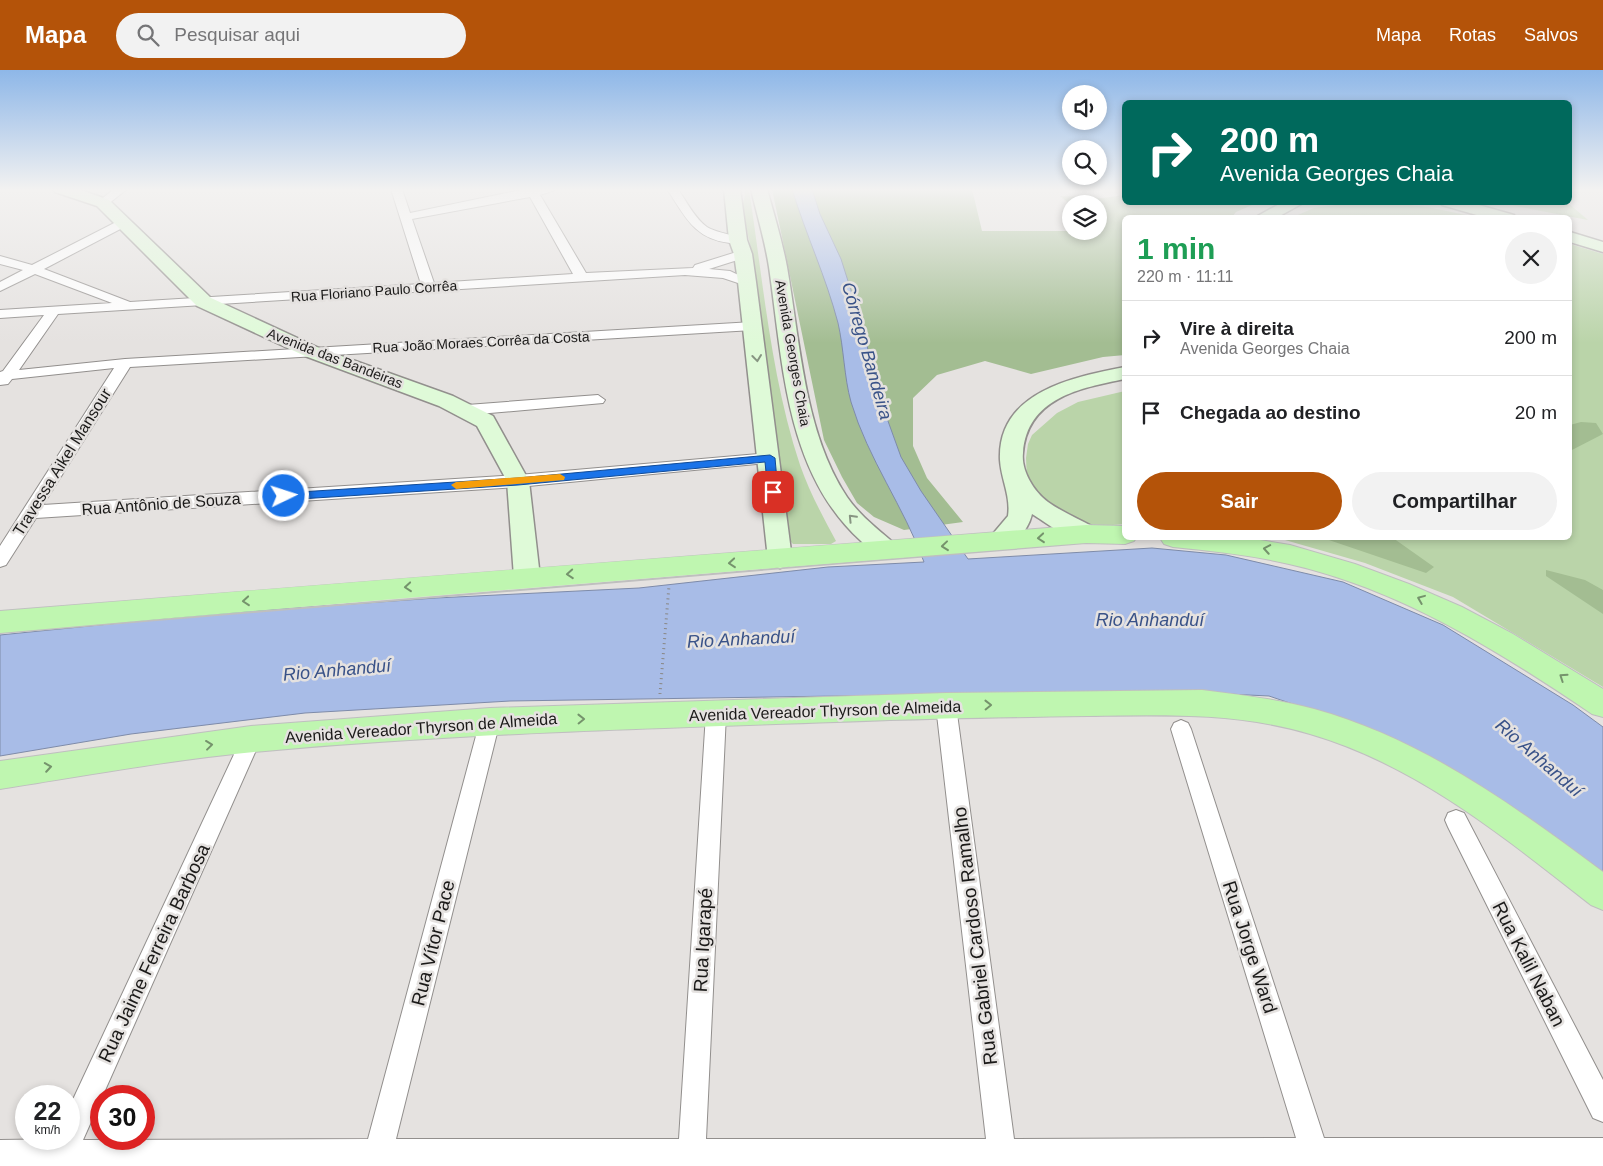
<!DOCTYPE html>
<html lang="pt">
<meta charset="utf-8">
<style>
body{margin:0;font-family:Helvetica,sans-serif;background:#f2f2f2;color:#202124;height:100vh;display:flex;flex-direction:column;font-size:19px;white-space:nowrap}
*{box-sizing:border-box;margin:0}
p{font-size:16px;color:#757577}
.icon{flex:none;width:28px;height:28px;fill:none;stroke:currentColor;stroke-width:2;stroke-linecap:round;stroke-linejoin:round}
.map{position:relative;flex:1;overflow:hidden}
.details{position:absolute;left:1122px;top:145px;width:450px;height:325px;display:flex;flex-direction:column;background:#fff;border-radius:8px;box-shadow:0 2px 8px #0003}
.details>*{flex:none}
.guide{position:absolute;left:1122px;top:30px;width:450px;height:105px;border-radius:8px;box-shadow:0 2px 8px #0003;background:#00695c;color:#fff;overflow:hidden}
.tools{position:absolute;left:1062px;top:15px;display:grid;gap:10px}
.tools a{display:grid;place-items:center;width:45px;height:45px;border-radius:50%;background:#fff;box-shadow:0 2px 8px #0003;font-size:25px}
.speed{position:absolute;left:15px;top:1015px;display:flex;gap:10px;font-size:25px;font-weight:700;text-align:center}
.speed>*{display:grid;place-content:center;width:65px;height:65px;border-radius:50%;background:#fff;box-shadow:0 2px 8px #0003;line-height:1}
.speed small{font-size:12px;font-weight:400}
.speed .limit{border:8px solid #d22;background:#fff;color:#111}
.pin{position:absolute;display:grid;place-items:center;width:42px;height:42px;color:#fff;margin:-21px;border-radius:10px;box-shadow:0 2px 8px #0006}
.me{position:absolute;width:55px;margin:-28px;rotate:86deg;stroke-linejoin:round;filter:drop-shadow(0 0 4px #0008)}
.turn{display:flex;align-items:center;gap:18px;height:105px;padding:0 15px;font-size:22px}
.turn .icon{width:65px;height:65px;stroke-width:2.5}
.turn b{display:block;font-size:35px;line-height:42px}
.round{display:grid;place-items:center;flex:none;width:52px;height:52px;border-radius:26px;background:#f2f2f2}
.headline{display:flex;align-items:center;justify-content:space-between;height:85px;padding:0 15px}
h1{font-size:30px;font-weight:600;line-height:38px;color:#1e9e55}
.action{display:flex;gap:10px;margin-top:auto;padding:10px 15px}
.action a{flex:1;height:58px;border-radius:30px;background:#b45309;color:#fff;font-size:20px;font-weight:600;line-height:58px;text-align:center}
.action a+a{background:#f2f2f2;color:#202124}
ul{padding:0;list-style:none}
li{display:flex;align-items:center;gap:15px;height:75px;padding:0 15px;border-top:1px solid #e0e0e0}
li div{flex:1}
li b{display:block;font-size:19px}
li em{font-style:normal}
header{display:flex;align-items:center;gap:30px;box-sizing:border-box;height:70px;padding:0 25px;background:#b45309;color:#fff}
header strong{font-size:24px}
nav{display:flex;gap:28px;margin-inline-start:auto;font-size:18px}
.search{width:350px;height:45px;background:#f2f2f2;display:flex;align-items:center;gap:12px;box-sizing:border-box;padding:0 18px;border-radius:28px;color:#757577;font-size:19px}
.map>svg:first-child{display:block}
</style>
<header>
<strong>Mapa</strong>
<div class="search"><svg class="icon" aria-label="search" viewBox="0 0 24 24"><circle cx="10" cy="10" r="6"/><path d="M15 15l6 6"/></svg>Pesquisar aqui</div>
<nav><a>Mapa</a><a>Rotas</a><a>Salvos</a></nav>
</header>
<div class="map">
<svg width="1603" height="1096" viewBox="0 0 1603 1096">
<rect width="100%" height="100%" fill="#e5e2e0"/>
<!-- green -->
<path fill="#bad4a9" d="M744 119H749C763 211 771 307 800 395 809 421 823 447 836 471L831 474H793L789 470 762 277 751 179 742 137 745 125Z
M1358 132C1400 132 1433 137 1474 147H1293L1314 138Z
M1500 133H1568L1588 150Z
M1570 174 1603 184V617L1453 527 1365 493 1278 468H1570Z
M1125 321V454L1090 457 1048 436 1027 411 1026 388 1028 374 1032 365 1057 343 1078 332Z"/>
<!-- forest -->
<path fill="#a3bd92" d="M772 119H972L982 161H1099V134L1071 135 1060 126 1102 128 1125 125V132L1257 133 1236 142 1232 147 1125 148V285L1103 287 1031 304 985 291 937 305 913 328V376L927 408 963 452 904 460 874 447 857 433 842 407 824 370Z
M1581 352 1596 353 1603 364 1570 381V355Z
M1323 468H1393L1434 497 1426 503Z
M1546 500 1585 510 1603 520V544L1546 506Z"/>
<!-- water -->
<path fill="#a8bce7" stroke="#7e8ba9" d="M792 119H812L820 144 841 189 862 255 880 329 901 387 921 421 968 489 1152 478 1226 485 1343 512 1443 555 1573 635 1603 657V814L1390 667 1269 626 1165 621 510 631 305 643 131 664 0 686V565L209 544 436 528 639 518 828 497 924 492C904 437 868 389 851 332 844 307 844 279 838 253 826 207 806 165 792 119Z"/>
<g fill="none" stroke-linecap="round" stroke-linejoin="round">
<defs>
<path id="street" d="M114 119H127L107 135H99V131Z
M391 119H402L410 143 526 119H558L540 125 586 203 693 198 695 195 743 180 749 184 747 187 709 199 730 201 753 212 747 216 723 208 685 205 58 244 19 300 125 289 753 252 760 256 753 260 130 297 43 435 518 405 770 383 776 384 778 388 776 392 518 417 36 448 6 495 0 497V476L114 298 12 309 8 314 0 315V302L3 301 44 245 0 248V240L112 233 35 204 0 221V212L23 200 0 194V186L32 195 124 148 130 152 128 155 44 199 130 232 421 214ZM530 127 573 204 434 213 412 149Z
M667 119H678C686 131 696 150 707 157 718 164 739 165 744 170 740 175 736 173 730 173 694 169 685 146 667 119Z
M598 325 605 330 603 333 467 345 459 340 467 335Z
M946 627 953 630 956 636 1014 1069 1296 1068 1171 659 1174 653 1181 650 1188 653 1191 659 1324 1068H1603V1096H0V1070L69 1069V1038L244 663 251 660 258 663 261 669 83 1070 368 1069 480 651 483 645 490 642 497 645 500 651 396 1069H679L706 644 709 638 716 635 723 638 726 644 706 1069H986L936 636 939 630Z
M1456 740 1464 743 1603 1010V1052L1593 1048 1448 757 1445 750 1448 743Z"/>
<path id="secondary" d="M53 119H78L109 130 211 228 319 278 453 326 493 346 529 411 540 507 536 514 527 516 518 514 514 507 507 411 477 356 439 336 305 286 197 236 97 136 55 122Z
M724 119H740L747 170 752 184 756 212 792 489 789 495 780 498 771 495 768 489 738 212 734 184 729 170Z
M751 119H767C774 145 782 170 787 197 800 271 804 363 847 427 860 446 879 460 896 475L899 481 896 487C880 492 872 482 861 471 785 402 783 292 769 197 765 171 757 145 751 119Z
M1283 132H1305L1276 148H1254Z
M1440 132H1468L1514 145 1516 148H1487L1442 135Z
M1570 162 1603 172V182L1570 172Z
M1125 297V309C1080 318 1027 328 1023 383 1021 400 1033 421 1048 432 1062 442 1079 449 1095 458L1098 464 1095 470C1074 476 1049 454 1032 444 1028 462 1009 484 989 478L986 472 1008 446C1011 426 1001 409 1000 390 997 322 1073 307 1125 297Z"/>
<path id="primary" d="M1086 455 1125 456V468H1136L1134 471 1125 474 1086 473C724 502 362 531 0 563V541C362 511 724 483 1086 455Z
M1160 468H1248L1290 475 1355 494 1409 514 1462 537 1513 564 1603 619V647L1592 644C1499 581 1400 519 1289 494 1251 485 1212 481 1173 477L1164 474Z
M1202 620C1240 625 1277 629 1314 639 1423 669 1514 736 1603 802V840L1591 835C1505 768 1417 695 1310 664 1236 642 1164 645 1088 646 1022 647 956 648 890 650 678 658 465 662 254 682 169 690 84 706 0 719V691L251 656 490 638 946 623Z"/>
</defs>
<!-- street casing -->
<use href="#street" stroke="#928f8d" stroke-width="2"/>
<!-- secondary casing -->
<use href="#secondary" stroke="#928f8d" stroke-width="3"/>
<!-- primary casing -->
<use href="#primary" stroke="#bfbfbf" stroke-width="2"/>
<!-- path -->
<path stroke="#898785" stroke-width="3" stroke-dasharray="1 4" stroke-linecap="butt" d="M660 624 669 516"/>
<!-- street -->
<use href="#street" fill="#fff" fill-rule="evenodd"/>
<!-- secondary -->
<use href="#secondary" fill="#dffad8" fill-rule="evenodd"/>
<!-- primary -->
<use href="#primary" fill="#bff6b0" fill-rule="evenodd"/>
</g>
<!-- one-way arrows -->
<defs><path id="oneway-chevron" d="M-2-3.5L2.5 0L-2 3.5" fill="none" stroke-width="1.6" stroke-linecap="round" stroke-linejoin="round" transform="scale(1.25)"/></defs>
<g stroke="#879582">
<use href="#oneway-chevron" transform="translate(757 288) rotate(83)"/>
<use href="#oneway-chevron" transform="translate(852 448) rotate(-134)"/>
</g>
<g stroke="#75936c">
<use href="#oneway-chevron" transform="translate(1041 468) rotate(175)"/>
<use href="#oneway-chevron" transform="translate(945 476) rotate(174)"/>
<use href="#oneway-chevron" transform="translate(1267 479) rotate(-170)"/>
<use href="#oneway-chevron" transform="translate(732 493) rotate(175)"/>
<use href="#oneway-chevron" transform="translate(570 504) rotate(176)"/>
<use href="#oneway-chevron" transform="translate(408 517) rotate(175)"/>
<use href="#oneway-chevron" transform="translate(1421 529) rotate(-158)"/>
<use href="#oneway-chevron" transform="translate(246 531) rotate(175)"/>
<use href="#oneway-chevron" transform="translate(1563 607) rotate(-146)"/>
<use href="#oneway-chevron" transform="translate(988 635) rotate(-1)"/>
<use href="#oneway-chevron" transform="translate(581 649) rotate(-1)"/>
<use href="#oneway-chevron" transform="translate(209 675) rotate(-7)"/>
<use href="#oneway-chevron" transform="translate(48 697) rotate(-9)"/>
</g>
<!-- sky -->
<linearGradient id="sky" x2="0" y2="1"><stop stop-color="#8eb7e8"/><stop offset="0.44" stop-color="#f3f2f1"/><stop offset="1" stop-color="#f3f2f1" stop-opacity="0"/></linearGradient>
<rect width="1603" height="273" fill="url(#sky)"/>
<!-- route -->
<path fill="#1a73e8" stroke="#114b97" d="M770 385 775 388 778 422 773 425 768 422 765 392 518 415 284 430 279 426 284 423 518 408Z"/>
<!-- slow -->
<path fill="#f59e0b" d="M560 404 565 407 564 410 456 419 451 415 456 412Z"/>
<g text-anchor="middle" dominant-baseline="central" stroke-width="5" stroke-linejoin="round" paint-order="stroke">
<!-- far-street labels -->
<g font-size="14" fill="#1b1a19" stroke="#e5e2e0">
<text transform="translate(374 221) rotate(-4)">Rua Floriano Paulo Corrêa</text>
<text transform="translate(481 272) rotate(-3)">Rua João Moraes Corrêa da Costa</text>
<text transform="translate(793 283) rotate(80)">Avenida Georges Chaia</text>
<text transform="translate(335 288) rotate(21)">Avenida das Bandeiras</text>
</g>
<!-- street labels -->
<g font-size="16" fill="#1b1a19" stroke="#e5e2e0">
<text transform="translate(62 392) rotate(-58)">Travessa Aikel Mansour</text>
<text transform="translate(161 434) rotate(-4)">Rua Antônio de Souza</text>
<text transform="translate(825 641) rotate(-2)">Avenida Vereador Thyrson de Almeida</text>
<text transform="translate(421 658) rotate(-4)">Avenida Vereador Thyrson de Almeida</text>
</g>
<!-- water labels -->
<g font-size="18" font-style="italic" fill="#395288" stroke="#e5e2e0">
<text transform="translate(867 281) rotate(74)">Córrego Bandeira</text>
<text x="1150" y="550">Rio Anhanduí</text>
<text transform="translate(741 569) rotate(-3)">Rio Anhanduí</text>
<text transform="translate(337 600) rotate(-5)">Rio Anhanduí</text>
<text transform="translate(1539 688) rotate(41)">Rio Anhanduí</text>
</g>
<!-- near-street labels -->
<g font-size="19" fill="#1b1a19" stroke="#e5e2e0">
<text transform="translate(975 866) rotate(-97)">Rua Gabriel Cardoso Ramalho</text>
<text transform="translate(703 870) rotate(-87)">Rua Igarapé</text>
<text transform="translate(433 873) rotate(-76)">Rua Vítor Pace</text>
<text transform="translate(1250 877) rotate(72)">Rua Jorge Ward</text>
<text transform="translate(154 883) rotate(-65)">Rua Jaime Ferreira Barbosa</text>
<text transform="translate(1529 894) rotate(63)">Rua Kalil Naban</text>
</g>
</g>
</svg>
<div class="tools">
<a><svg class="icon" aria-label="sound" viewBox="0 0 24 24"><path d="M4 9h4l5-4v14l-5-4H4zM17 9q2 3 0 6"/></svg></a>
<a><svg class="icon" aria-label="search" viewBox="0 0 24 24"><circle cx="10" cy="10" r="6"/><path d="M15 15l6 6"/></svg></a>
<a><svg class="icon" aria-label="layers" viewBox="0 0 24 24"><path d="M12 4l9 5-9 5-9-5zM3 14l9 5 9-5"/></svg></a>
</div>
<div class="speed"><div>22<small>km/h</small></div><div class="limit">30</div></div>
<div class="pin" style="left:773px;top:422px;background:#d93025"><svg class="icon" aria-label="arrive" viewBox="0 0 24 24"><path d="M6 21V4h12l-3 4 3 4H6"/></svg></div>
<svg class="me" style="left:284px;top:426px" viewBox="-20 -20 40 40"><circle r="17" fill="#1a73e8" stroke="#fff" stroke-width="3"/><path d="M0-11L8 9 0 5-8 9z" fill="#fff"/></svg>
<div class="guide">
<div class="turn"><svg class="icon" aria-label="right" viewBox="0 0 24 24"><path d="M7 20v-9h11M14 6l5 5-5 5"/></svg><div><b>200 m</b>Avenida Georges Chaia</div></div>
</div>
<section class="details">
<div class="headline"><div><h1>1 min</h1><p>220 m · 11:11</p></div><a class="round"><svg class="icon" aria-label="close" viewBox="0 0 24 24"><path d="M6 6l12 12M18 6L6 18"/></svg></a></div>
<ul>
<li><svg class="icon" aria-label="right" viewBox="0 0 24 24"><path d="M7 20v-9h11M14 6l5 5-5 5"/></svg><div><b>Vire à direita</b><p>Avenida Georges Chaia</p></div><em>200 m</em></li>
<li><svg class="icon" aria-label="arrive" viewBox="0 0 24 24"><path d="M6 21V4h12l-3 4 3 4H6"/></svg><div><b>Chegada ao destino</b></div><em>20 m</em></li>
</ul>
<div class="action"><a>Sair</a><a>Compartilhar</a></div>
</section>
</div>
